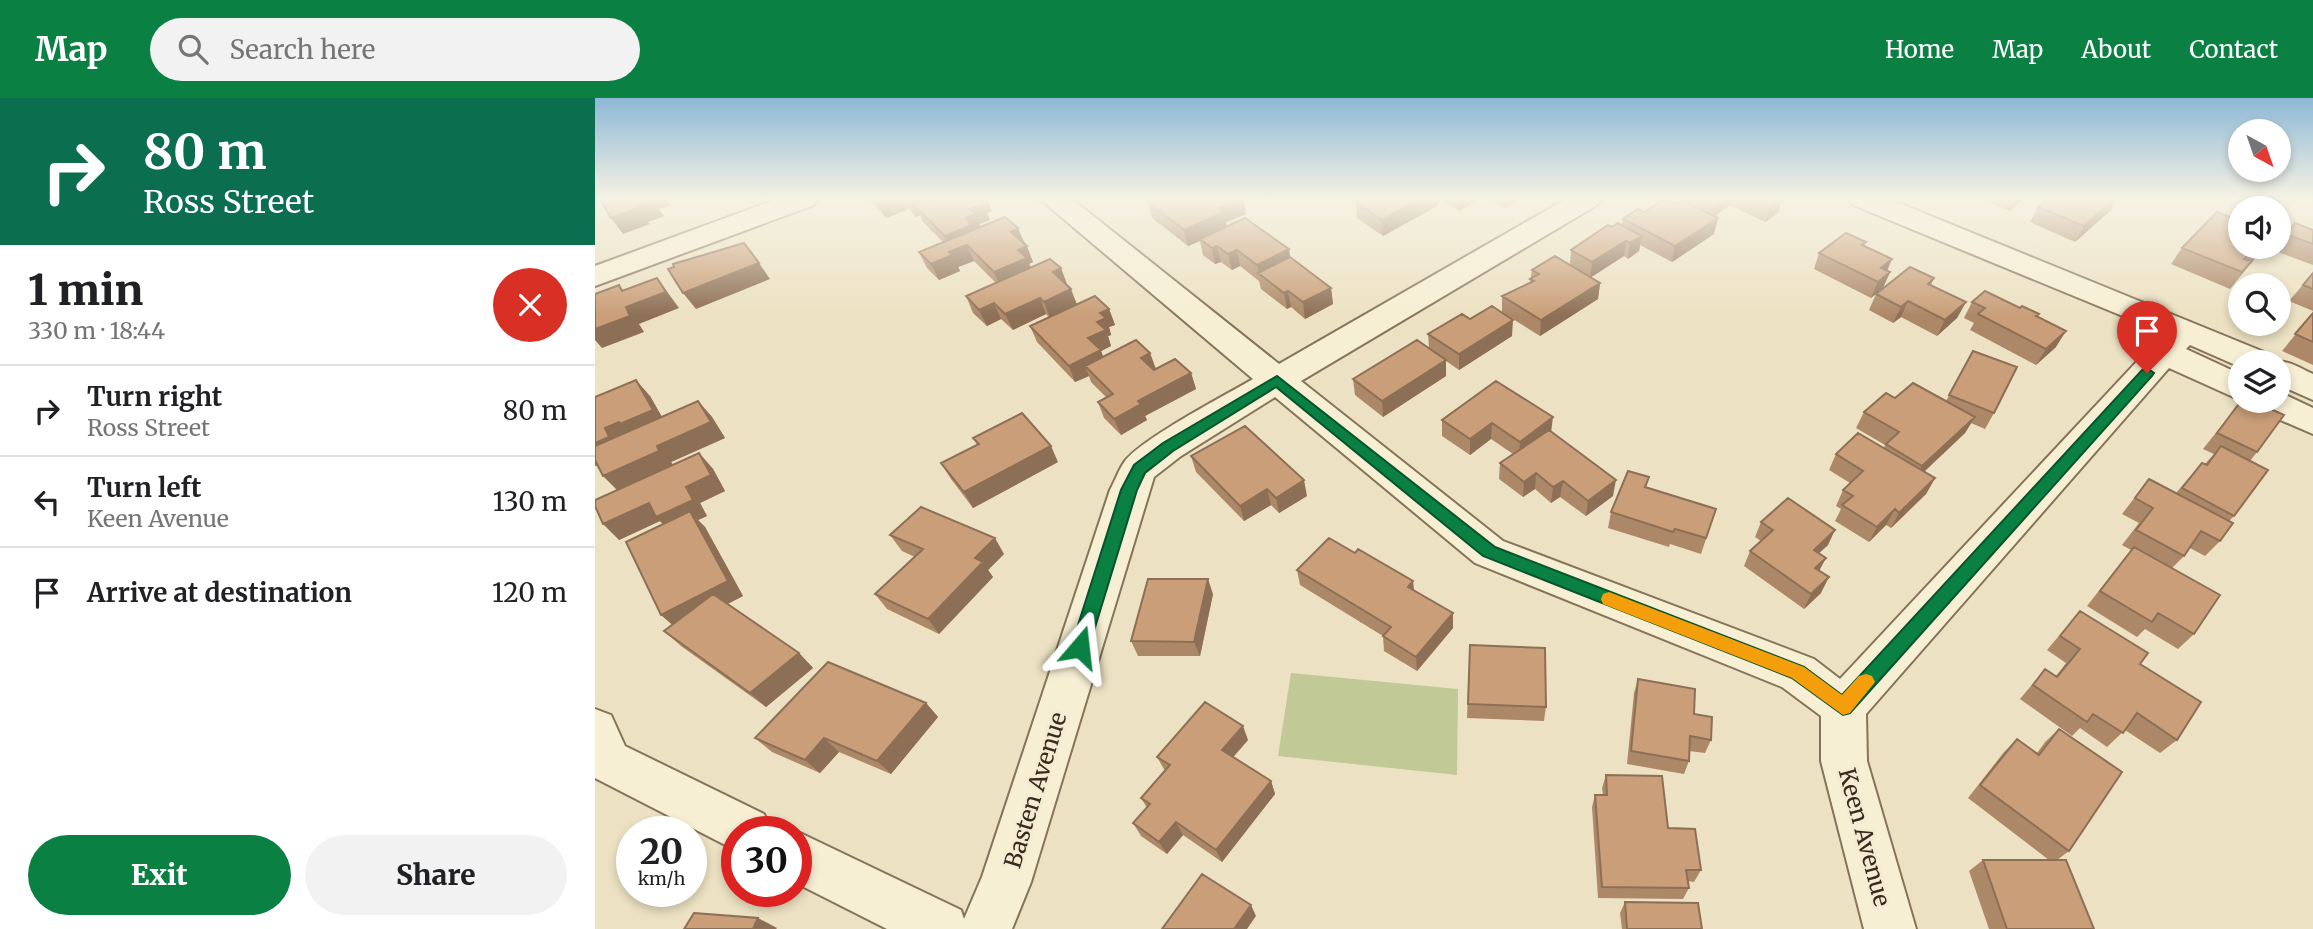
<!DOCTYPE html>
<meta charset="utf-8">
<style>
body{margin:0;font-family:Merriweather,serif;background:#f2f2f2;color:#202124;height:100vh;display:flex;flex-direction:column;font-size:26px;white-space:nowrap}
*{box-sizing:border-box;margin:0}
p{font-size:23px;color:#757577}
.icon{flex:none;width:38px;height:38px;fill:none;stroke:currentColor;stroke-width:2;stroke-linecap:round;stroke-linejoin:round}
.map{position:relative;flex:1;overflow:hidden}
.sheet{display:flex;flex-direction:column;background:#fff;width:595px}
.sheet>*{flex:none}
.hud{background:#0b6e4f;color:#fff;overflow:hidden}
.needle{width:46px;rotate:140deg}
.tools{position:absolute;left:1633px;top:21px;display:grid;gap:14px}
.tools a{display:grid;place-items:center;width:63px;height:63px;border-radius:50%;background:#fff;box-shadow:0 4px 10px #0003;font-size:35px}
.speed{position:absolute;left:21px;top:718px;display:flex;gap:14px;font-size:35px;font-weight:700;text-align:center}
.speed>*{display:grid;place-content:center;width:91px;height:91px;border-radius:50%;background:#fff;box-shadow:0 4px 10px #0003;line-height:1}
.speed small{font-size:18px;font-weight:400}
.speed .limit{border:10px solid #d22;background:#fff;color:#111}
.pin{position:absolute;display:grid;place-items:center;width:60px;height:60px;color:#fff;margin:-72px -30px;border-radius:50% 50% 50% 0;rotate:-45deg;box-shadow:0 0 7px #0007}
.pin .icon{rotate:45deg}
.me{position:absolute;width:77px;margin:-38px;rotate:17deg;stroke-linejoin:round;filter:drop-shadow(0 0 5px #0008)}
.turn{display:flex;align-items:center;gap:24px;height:147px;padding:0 28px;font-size:32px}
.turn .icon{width:91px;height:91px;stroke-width:2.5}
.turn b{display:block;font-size:49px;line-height:60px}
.round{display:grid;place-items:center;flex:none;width:74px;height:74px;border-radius:37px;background:#f2f2f2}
.summary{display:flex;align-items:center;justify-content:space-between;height:119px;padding:0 28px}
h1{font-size:42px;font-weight:800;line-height:52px}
.primary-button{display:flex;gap:14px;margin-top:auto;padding:14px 28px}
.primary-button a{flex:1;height:80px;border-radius:42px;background:#0b8043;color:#fff;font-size:28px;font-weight:800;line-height:80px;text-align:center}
.primary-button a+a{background:#f2f2f2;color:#202124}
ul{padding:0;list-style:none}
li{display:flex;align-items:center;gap:21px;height:91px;padding:0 28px;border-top:2px solid #e0e0e0}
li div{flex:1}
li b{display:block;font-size:26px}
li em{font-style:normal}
header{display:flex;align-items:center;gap:42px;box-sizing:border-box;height:98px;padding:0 35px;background:#0b8043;color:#fff}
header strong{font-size:33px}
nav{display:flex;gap:38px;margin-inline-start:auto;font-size:24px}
.search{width:490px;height:63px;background:#f2f2f2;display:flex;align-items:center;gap:18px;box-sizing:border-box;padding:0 24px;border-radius:38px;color:#757577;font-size:26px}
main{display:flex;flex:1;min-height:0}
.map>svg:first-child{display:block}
</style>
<header>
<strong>Map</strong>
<div class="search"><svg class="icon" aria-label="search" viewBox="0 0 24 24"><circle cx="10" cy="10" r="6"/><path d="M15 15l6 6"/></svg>Search here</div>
<nav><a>Home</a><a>Map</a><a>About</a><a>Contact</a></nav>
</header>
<main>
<section class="sheet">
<div class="hud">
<div class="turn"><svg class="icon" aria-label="right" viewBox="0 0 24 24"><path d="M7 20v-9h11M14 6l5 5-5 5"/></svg><div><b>80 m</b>Ross Street</div></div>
</div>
<div class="summary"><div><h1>1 min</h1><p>330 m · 18:44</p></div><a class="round" style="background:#d93025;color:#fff"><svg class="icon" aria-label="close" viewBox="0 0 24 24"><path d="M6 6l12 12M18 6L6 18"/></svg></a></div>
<ul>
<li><svg class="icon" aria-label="right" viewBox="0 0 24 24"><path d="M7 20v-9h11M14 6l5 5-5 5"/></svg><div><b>Turn right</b><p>Ross Street</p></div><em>80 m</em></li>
<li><svg class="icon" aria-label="left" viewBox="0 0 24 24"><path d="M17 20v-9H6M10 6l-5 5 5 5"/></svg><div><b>Turn left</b><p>Keen Avenue</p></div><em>130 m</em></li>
<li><svg class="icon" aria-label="arrive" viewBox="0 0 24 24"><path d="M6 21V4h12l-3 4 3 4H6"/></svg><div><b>Arrive at destination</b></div><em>120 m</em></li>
</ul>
<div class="primary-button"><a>Exit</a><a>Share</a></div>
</section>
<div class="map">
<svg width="1718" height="831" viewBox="0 0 1718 831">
<rect width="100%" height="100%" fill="#ece1c2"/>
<!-- green -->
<path fill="#c1c996" d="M696 575 863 591 862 677 683 658Z"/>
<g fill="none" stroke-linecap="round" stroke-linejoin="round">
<defs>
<path id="minor" d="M182 101H223L219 107 0 188V168Z
M445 101H477L684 266 971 101H1006L1002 107 706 283 908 443 1219 561 1245 581 1548 257 1536 252 1532 244 1536 236 1548 233 1565 239 1569 235 1258 107 1254 101H1294L1674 256 1679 264C1692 261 1706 271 1718 276V302L1684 287V264H1645V269L1595 247 1591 251 1645 276V302L1574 270 1271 616 1272 663 1321 831H1269L1226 663V618L1187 589 880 465 680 299 586 358 559 379 436 784 417 831H292L201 785V733L366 812 369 821 387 779 515 392C520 383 524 371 530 363 548 340 629 298 658 281Z
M1684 294 1718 310V336L1660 311 1655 303H1684Z
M0 611 16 617 30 648 169 716 177 733H142V753L0 680Z"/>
</defs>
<!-- minor casing -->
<use href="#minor" stroke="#85735a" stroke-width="4"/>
<!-- minor -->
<use href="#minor" fill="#f7efd4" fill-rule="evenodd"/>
</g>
<!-- wall -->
<path fill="#ad8868" d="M274 101H336L397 113 392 115 395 122 384 126 386 129 423 130 438 164 434 166 436 169 472 186 482 206 514 211 520 227 514 229 516 237 513 238 516 248 506 253 508 259 555 255 560 271 596 275 601 291 550 318 552 322 526 337 509 320 503 304 511 299 496 284 494 278 480 284 442 244 435 228 454 219 451 216 418 232 406 221 392 228 378 215 371 198 401 185 379 163 363 169 365 173 344 182 332 170 324 154 348 144 328 124 325 117 321 119 314 111 291 120Z
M560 101H648L651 116 631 124 632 128 694 151 695 159 736 190 738 206 710 221 696 209 692 211 666 191 664 183 645 168 637 172 626 164 620 166 608 157 605 143 593 148 557 120 553 104Z
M845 101H885L864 113Z
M896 101H926L910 110Z
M1091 101H1187L1183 115 1170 124 1135 107 1119 118 1123 120 1119 136 1077 164 1045 147 1044 153 1033 161 1029 158 996 179 1005 185 1003 201 945 238 907 214V198L935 185 937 172 975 167 976 152 1017 129 1027 127 1028 121 1049 114 1090 104Z
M1387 101H1429L1415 113Z
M1453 101H1521L1515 113 1480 144 1435 124 1443 109Z
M1674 101H1688L1685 105Z
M761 104 844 107 788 138 762 120Z
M1700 125 1718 132V167L1678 152 1681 149H1684V145Z
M1271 144 1269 148 1297 161 1292 173 1295 174 1288 190 1276 200 1219 171 1224 155Z
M1669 149 1635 191 1576 166 1587 150Z
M1718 175V213L1694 203Z
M1339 180 1336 187 1371 204 1362 220 1342 238 1306 219 1298 225 1274 212 1281 196Z
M1377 204 1461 249 1441 267 1375 232 1379 225 1369 220Z
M1718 215V267L1687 253Z
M875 221 917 238 864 272 851 263V278L788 319 760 297 758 281 834 250 833 236Z
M1378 253 1399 315 1390 331 1376 325 1370 335 1329 374 1340 380 1331 396 1296 430 1291 427 1274 444 1240 423 1246 411 1241 408 1248 392 1255 385 1234 372 1241 356 1289 350 1290 347 1261 330 1269 314 1300 300 1351 303Z
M901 283 956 334 1018 398 991 418 965 399 956 405 940 391 928 399 904 381 905 365 918 356 896 341 875 357 847 338V322Z
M55 298 67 319 103 303 117 319 130 340 76 364 78 367 104 355 118 371 130 393 105 405 112 418 103 422 110 429 148 498 132 506 204 555 218 570 171 609 86 548 69 533 77 527 68 426 65 423 24 442 22 392 3 367 0 368Z
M1646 303 1662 354 1655 363 1639 418 1634 423 1625 443 1610 458 1595 450 1589 458 1577 470 1599 536 1583 551 1550 531 1542 539 1492 508 1536 452 1527 447 1544 425 1527 416 1554 381 1581 395 1607 365 1610 366 1619 356 1608 351Z
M378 340 463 364 378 410 356 381 346 365 382 347Z
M596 358 712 398 684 415 676 407 649 423 601 374Z
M1054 379 1051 390 1121 411 1106 456 1075 446 1074 449 1013 430 1016 414Z
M1166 424 1233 447 1224 455 1226 495 1209 511 1149 468 1155 453 1166 443 1160 439Z
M295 437 409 456 393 472 398 479 344 536 292 511 280 496 320 459 307 453Z
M760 455 818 483 819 492 858 530 822 573 789 553 788 538 705 487 702 472Z
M618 496 605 558H543L536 543Z
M1485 513 1545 566 1582 642 1565 655 1530 632 1512 649 1485 630 1477 638 1425 601 1450 571 1461 578 1471 565 1452 552Z
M875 547 951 609 949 623 872 620Z
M1043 581 1099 616 1116 642 1110 655 1094 653V663L1089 676 1032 666 1039 595Z
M331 605 343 619 296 676 244 654 225 675 177 654 160 640Z
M1464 631 1474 753 1462 762 1499 831H1394L1374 773 1388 762H1454L1373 700 1409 654 1422 641 1442 655 1450 644Z
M653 642 638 659 676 683 680 696 627 764 588 737 572 756 546 738 538 725 552 710 546 700 570 673 562 659Z
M1011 677 1073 730 1106 772 1099 784 1093 783 1094 790 1088 801 1003 800 997 709 1000 697H1008L1007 690Z
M1030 804 1107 831H1027L1025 815Z"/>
<!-- shaded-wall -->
<path fill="#8d6f55" d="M57 101H71L75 107 64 111 69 118 53 124 55 126 28 136 16 120Z
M289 101H309L314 111 291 120 282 104Z
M318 101H336L340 111 320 108 325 117 321 119 313 103Z
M383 101H392L397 113 392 115 395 122 384 126 387 132 372 148 379 163 363 169 365 173 344 182 336 166 357 152 350 138 370 120 375 111Z
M644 101H648L651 116 631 124 632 130 605 141V143L593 148 589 132 624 110Z
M825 101H844V107L788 138 787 122Z
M864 101H885L864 113Z
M911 101H926L910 110Z
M1125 101H1137L1135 107 1117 120 1121 104Z
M1184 101H1187L1183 115 1170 124 1175 108Z
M1420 101H1429L1415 113Z
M1519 101H1521L1515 113 1480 144 1489 128Z
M1123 120 1119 136 1077 164 1080 148Z
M423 130 429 146 416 134Z
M1047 138 1044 153 1033 161 1035 145Z
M1031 143 1029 158 995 180 997 164Z
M432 148 438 164 434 166 439 176 406 190 399 174 423 152Z
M622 148 626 164 620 166 617 150Z
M1669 149 1644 179 1635 191 1661 156Z
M694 151 696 167 664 175 662 167Z
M642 152 645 168 637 172 633 156Z
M1297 161 1290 177 1286 170Z
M164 165 175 181 101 211 88 195Z
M466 170 472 186 458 174Z
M1295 174 1288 190 1276 200 1283 184Z
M62 180 84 210 44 226 49 234 7 250 0 242V231L31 209 27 193 24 187 37 203Z
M1005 185 1003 201 945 238 946 222Z
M736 190 738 206 710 221 708 204Z
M476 191 482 207 455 220 449 204Z
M693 193 696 209 692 211 689 195Z
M445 200 451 216 418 232 410 216Z
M1313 203 1306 219 1298 225 1306 209Z
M1371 204 1362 220 1342 238 1350 222Z
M399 205 406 221 392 228 384 212Z
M514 211 520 227 514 229 516 237 513 238 516 248 506 253 512 268H490L494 278 480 284 474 268 502 224 505 215Z
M918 222 917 238 864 272V256Z
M1471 233 1461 249 1441 267 1451 251Z
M555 255 561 271 551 276 546 260Z
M851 262V278L788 319 787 303Z
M596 275 601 291 550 318 552 322 526 337 519 321 543 303Z
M41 282 55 298 72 328 30 355 0 368V345Z
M103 303 117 319 130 340 76 364 79 368 24 394 8 378 62 348Z
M958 319 956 335 924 360 925 344Z
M1380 319 1370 335 1319 383 1327 368Z
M897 325 896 341 875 357V341Z
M456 348 463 364 378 410 369 394Z
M104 355 118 371 130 393 105 405 112 418 103 422 110 429 148 498 83 532 66 517 77 435 65 423 24 442 8 426 91 389Z
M941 375 940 391 928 399 929 384Z
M1340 380 1331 396 1296 430 1304 415Z
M709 382 712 398 684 415 681 400Z
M1021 382 1018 398 991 418 993 403Z
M968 383 965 399 956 405 958 389Z
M672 391 676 407 649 423 645 408Z
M1300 411 1291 427 1274 444 1282 429Z
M1240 432 1233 447 1211 467 1219 452Z
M400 440 409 456 393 472 398 479 344 536 333 521 380 460Z
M1231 460 1223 475 1220 470Z
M1234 479 1226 495 1209 511 1216 496Z
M613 481 618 496 605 558 599 544Z
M818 483 819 499 813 489Z
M858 515V530L822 573 821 559Z
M204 555 218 570 171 609 155 595Z
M331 605 343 619 296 676 282 663Z
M648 628 653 642 633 665 627 652Z
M229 640 244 654 225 675 210 662Z
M676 683 680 696 627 764 621 752Z
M581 724 588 737 572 756 564 744Z
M656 807 661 818 652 831H639Z
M163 820 182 830 181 831H158Z"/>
<!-- building -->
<path fill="#c99e79" stroke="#8d6f55" stroke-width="2" d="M5 101H57L58 102 42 108 43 110 16 120Z
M337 101H384L389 106 375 111 380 116 370 120 377 127 350 138 320 108Z
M560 101H644L624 110 629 114 589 132 553 104Z
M767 101H825L787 122 761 104Z
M1070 101 1080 106 1086 102 1123 120 1080 148 1028 121 1043 111 1049 114Z
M1160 101H1184L1175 108Z
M1453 101H1519L1489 128 1443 109Z
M1622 114 1645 123V149H1668L1661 156 1656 154 1649 161 1657 163 1647 174 1587 150Z
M410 119 423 130 416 134 432 148 423 152 432 160 399 174 372 147 354 154 357 157 336 166 324 154Z
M650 120 694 151 662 167 642 152 633 156 622 148 617 150 605 141Z
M1023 125 1047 138 1035 145 1031 143 997 164 976 152 1013 127 1017 129Z
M1700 125 1718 132V146L1691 136Z
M1251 135 1271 144 1267 147 1297 161 1286 170 1295 174 1283 184 1224 155Z
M149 145 164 165 88 195 73 171 79 169 78 166Z
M960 158 1005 185 946 222 907 198 939 183 935 181 944 176 937 172Z
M695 159 736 190 708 204 693 193 689 195 663 175Z
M455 161 466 170 458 174 476 191 449 204 445 200 410 216 399 205 384 212 371 198Z
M1315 169 1339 180 1333 186 1371 204 1350 222 1313 203 1306 209 1281 196Z
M1718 175V191L1708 187Z
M62 180 71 194 31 209 35 218 0 231V196L24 187 27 193Z
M1390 193 1425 210 1427 208 1444 216 1441 218 1471 233 1451 251 1383 216 1390 210 1377 204Z
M500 198 514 211 505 215 511 220 502 224 511 232 493 240 506 252 474 268 435 228Z
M897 208 918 222 864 256 833 236 867 216 875 221Z
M1718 215V244L1700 236Z
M541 242 555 255 546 260 559 272 580 261 596 275 543 303 546 306 519 321 503 304 518 296 490 268Z
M822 242 851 262 787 303 758 281Z
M1378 253 1422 269 1399 315 1354 297Z
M41 282 58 312 25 326 24 324 10 330 14 339 0 345V299Z
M901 283 958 319 925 344 897 325 875 341 847 322Z
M1318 285 1380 319 1327 368 1291 346 1304 334 1269 314 1291 295 1300 300Z
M103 303 116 324 62 348 64 353 8 378 0 362V348Z
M1646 303H1658L1689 317 1662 354 1622 335Z
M427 315 456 348 369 394 346 365 384 346 378 340Z
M650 328 709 382 681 400 672 391 645 408 596 358Z
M954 332 1021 382 993 403 968 383 958 389 941 375 929 384 905 365Z
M1263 335 1340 380 1304 415 1300 411 1282 429 1247 407 1258 398 1248 392 1268 373 1241 356Z
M1626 348 1673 372 1639 418 1587 390 1607 365 1612 367Z
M104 355 116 377 91 389 98 402 61 419 54 405 8 426 0 408V402Z
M1033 373 1054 379 1050 389 1121 411 1111 440 1080 431 1078 434 1016 414Z
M1554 381 1638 425 1625 443 1606 433 1589 458 1541 432 1558 410 1540 400Z
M1193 400 1240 432 1219 452 1231 460 1220 470 1234 479 1216 496 1155 453 1178 432 1166 424Z
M326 409 400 440 380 460 388 464 333 521 280 496 328 451 295 437Z
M95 413 133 483 66 517 31 444Z
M734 440 760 455 763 451 818 483 813 489 858 515 821 559 788 538 796 529 702 472Z
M1539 449 1625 497 1599 536 1563 515 1557 524 1505 493Z
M553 481H613L599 544 536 543Z
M118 496 204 555 155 595 69 533Z
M1485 513 1553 555 1545 566 1606 604 1582 642 1542 615 1528 635 1498 616 1492 624 1438 587 1450 571 1462 579 1485 551 1465 538Z
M875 547 950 550 951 609 873 606Z
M233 564 331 605 282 663 229 640 210 662 160 640Z
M1043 581 1100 591 1099 616 1117 619 1116 642 1095 638 1094 663 1036 653Z
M610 604 648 628 627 652 676 683 621 752 581 724 564 744 538 725 555 706 546 700 575 667 562 659Z
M1464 631 1527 674 1474 753 1385 687 1422 641 1444 657Z
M1011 677 1067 678 1073 730 1100 731 1106 772H1091L1094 790 1007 789 1000 697H1012Z
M1388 762H1471L1499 831H1412Z
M607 776 656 807 639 831H567Z
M1030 804 1103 805 1107 831H1032Z
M99 815 163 820 158 831H89Z"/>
<!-- sky -->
<linearGradient id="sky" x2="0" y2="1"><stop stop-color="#8db8d5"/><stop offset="0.46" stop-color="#f6f2e4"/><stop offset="1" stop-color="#f6f2e4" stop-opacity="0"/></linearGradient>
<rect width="1718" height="218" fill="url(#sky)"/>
<!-- route -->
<path fill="#0b8043" stroke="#07532c" stroke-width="2" d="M1552 270 1559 275 1557 278 1255 615 1248 617 1197 580 888 458 681 289 578 353 550 375 542 392 494 549 491 554 485 556 478 554 476 549 526 392 539 367 568 345 682 278 900 449 1209 569 1247 597 1547 272Z"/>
<!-- slow -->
<path fill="#f59e0b" d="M1014 494 1209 569 1247 597 1264 578 1271 576 1277 578 1280 584 1255 615 1248 617 1197 580 1008 506 1006 501 1008 496Z"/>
<g text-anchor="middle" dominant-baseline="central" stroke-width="6" stroke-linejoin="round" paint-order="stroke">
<!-- street labels -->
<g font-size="23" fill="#352a1d" stroke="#f4ebd1">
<text transform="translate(440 692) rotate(-73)">Basten Avenue</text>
<text transform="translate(1270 739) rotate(75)">Keen Avenue</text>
</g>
</g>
</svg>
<div class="tools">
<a><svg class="needle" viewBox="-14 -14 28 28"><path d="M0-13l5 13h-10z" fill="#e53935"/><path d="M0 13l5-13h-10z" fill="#757577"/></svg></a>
<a><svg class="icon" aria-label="sound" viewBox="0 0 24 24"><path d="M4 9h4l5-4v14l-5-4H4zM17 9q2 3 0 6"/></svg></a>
<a><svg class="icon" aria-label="search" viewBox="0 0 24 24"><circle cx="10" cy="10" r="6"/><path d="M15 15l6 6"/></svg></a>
<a><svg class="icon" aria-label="layers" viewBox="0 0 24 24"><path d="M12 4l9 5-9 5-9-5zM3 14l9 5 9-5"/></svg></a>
</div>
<div class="speed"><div>20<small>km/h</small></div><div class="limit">30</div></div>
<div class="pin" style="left:1552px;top:275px;background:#d93025"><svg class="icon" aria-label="arrive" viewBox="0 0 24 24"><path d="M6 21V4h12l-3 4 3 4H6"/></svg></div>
<svg class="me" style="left:485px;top:549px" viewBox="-20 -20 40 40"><path d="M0-17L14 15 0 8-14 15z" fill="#0b8043" stroke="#fff" stroke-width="4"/></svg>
</div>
</main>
